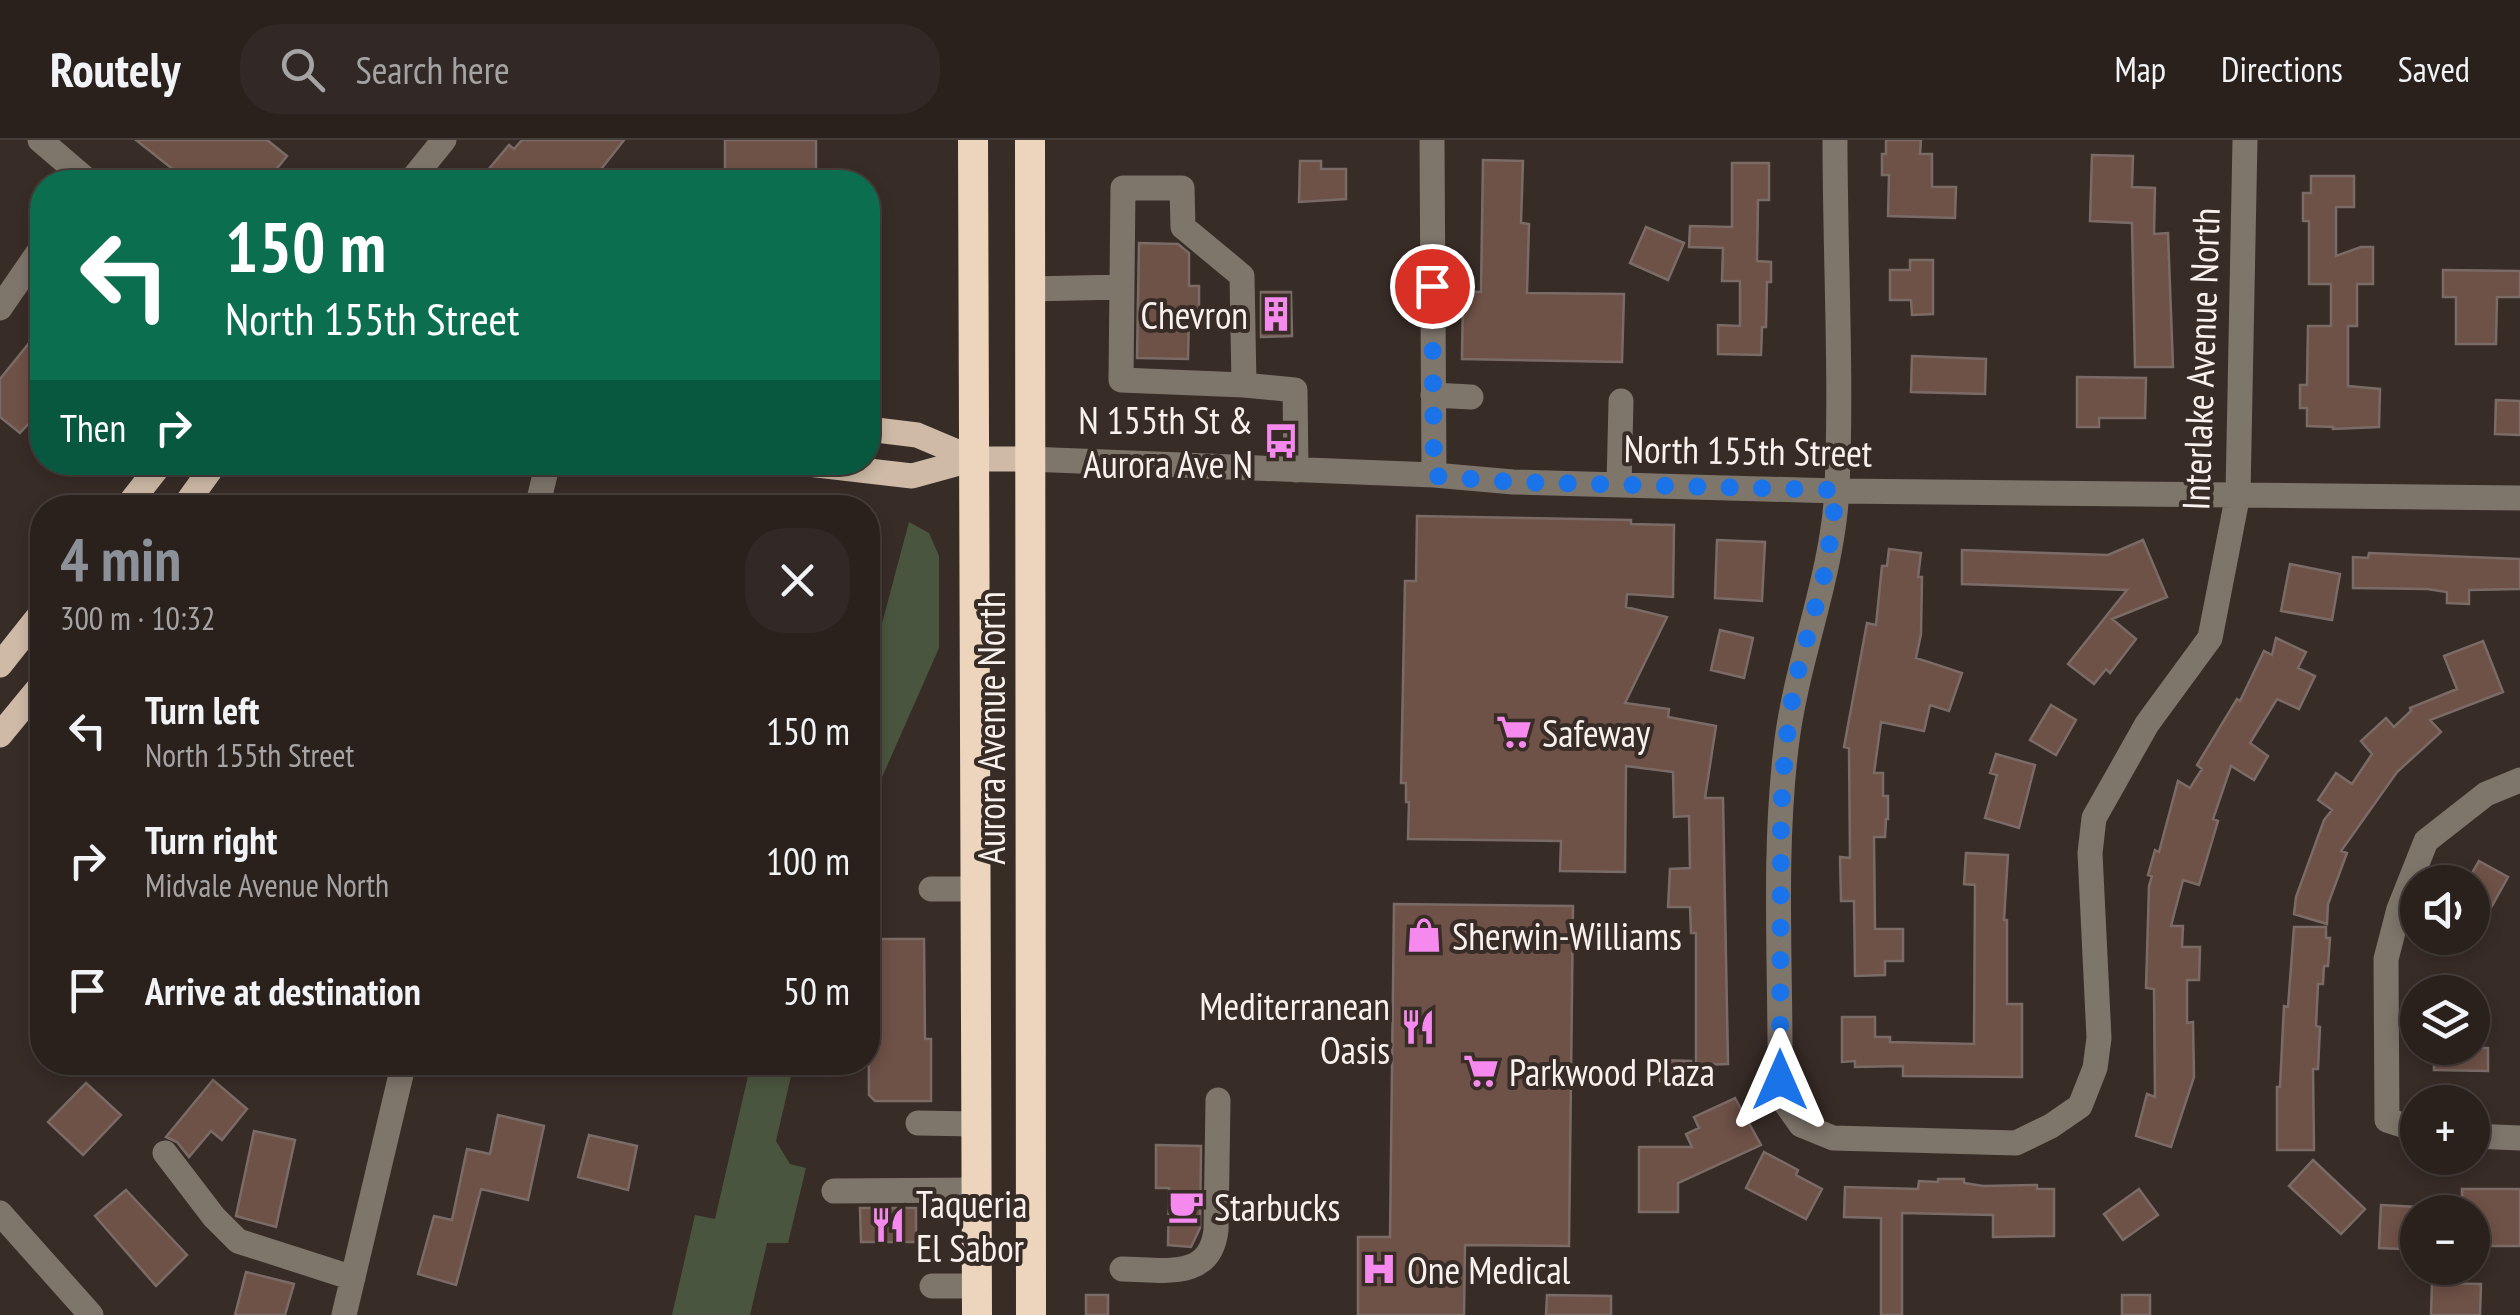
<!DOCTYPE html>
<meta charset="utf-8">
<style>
body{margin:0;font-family:"PT Sans Narrow",sans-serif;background:#322926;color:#f1f3f6;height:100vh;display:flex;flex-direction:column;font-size:38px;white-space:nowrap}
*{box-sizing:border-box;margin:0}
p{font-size:32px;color:#a5a3a4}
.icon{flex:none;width:55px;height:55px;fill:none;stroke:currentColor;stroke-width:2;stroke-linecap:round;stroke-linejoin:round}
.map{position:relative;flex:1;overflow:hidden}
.drawer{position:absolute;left:30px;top:355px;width:850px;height:580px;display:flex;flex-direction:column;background:#2a211d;border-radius:40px;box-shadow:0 5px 15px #0003,0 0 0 2px #463e3b}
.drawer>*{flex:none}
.top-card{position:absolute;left:30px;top:30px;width:850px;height:305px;border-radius:40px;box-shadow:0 5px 15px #0003,0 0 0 2px #463e3b;background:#0b6e4f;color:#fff;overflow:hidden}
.fabs{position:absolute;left:2400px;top:725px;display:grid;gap:20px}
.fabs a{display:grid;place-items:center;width:90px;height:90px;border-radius:50%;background:#2a211d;box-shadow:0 5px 15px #0003,0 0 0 2px #463e3b;font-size:50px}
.pin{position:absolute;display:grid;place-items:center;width:85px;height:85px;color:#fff;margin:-42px;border:5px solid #fff;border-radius:50%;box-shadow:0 2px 10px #0007}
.me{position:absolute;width:110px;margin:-55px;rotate:0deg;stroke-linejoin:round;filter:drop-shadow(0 0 8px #0008)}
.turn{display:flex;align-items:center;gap:35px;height:210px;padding:0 30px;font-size:45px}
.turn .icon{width:130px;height:130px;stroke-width:2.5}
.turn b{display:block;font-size:70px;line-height:85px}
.then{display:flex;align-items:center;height:95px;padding:0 30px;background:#0003;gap:20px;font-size:38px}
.round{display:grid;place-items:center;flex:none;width:105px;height:105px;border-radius:40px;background:#322926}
.summary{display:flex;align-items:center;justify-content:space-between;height:170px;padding:0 30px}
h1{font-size:60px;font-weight:800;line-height:75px;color:#8c9099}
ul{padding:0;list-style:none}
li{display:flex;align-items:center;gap:30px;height:130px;padding:0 30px}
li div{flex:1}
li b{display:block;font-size:38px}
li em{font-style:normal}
header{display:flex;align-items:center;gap:60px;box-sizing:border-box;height:140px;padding:0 50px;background:#2a211d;border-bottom:2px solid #463e3b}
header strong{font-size:48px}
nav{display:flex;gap:55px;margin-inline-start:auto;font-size:35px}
.search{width:700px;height:90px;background:#322926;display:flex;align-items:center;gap:25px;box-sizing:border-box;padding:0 35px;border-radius:40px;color:#a5a3a4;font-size:38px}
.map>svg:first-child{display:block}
</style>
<header>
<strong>Routely</strong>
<div class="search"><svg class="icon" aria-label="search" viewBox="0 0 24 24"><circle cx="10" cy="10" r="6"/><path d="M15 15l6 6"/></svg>Search here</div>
<nav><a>Map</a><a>Directions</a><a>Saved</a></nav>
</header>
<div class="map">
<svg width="2520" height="1175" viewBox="0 0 2520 1175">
<rect width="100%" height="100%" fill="#382c27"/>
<!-- green -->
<path fill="#4a553f" d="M909 382 929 393 939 416V508L868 669V536Z
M751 923H794L776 1001 790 1024 806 1028 788 1103H767L750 1175H672L695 1075 715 1079Z"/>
<!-- building -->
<path fill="#6e5147" stroke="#7a6b66" stroke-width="2.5" d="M136 0H267L287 16 266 42H189Z
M522 0H624L591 42H478L509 5 514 9Z
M725 0H816V42H725Z
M1886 0H1921L1920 14H1932V47H1956L1955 78 1888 76 1889 35H1882V14H1886Z
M2092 15 2133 16 2132 47 2155 48 2154 94 2168 93 2173 227H2135L2132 83 2090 81Z
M1483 20 1523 21 1521 83 1529 84 1527 153 1624 154 1622 222 1462 219 1463 151 1481 152Z
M1300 21H1321V29H1346V59L1299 62Z
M1732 23H1769V60H1758L1757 121 1771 122V142H1767L1766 187H1762L1761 215 1718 214V185L1740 186V141H1722L1723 108 1689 107 1690 86 1732 87Z
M2311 36H2354V67H2336V116L2361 107H2373V144H2357V186H2348V246L2380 249 2379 287 2333 289V287L2307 286V268H2300V245H2307L2308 186H2331V144H2309V81H2303V53H2311Z
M1646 87 1684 103 1668 140 1630 123Z
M1139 103 1178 104 1189 113V146H1199V174L1189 175 1188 219 1137 218Z
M1910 120H1933V174L1912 175 1911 160H1890V130H1910Z
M2443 130 2520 131V157H2497L2496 204H2456V157H2443Z
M1261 152H1291L1292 196 1261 197Z
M42 187V292L30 282 20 293 0 277V239Z
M1912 216 1986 219 1985 254 1911 252Z
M2077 237 2146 238 2145 278H2099V287H2077Z
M2496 260 2520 261V295L2495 294Z
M1417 376 1631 380V384L1674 385 1673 457 1627 454 1626 467 1667 477 1625 563 1669 569 1668 577 1716 586 1705 658H1723L1728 924 1696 925V793H1691L1690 767H1668L1670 729 1690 728 1689 676 1674 677 1673 632 1626 626 1625 732 1560 731 1561 701 1408 699 1409 662H1406V643H1401L1405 441H1416Z
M1717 400 1765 402 1762 461 1715 458Z
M2143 400 2167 457 2112 479 2136 499 2110 533 2106 529 2094 544 2068 524 2127 450 1962 444V410L2108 415Z
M1889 409 1921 413 1918 437H1922L1921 494 1916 518 1962 533 1949 571 1930 565 1924 591 1881 582 1874 633H1883V656H1888V679H1886L1885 697H1874L1875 789H1903V821H1885V835L1855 836 1854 761H1841L1840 717 1850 718 1849 608 1844 607 1867 483 1876 485 1882 426H1887Z
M2369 413 2520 419V449L2469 450V464L2447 463V452L2427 449 2353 448V417L2368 418Z
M2290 424 2340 434 2332 480 2281 471Z
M1720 490 1753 498 1744 538 1711 530Z
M2276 498 2306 512 2298 528 2315 536 2299 569 2277 559 2250 603 2268 616 2254 640 2231 626 2213 679 2218 681 2199 745 2183 740 2171 786H2183L2182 807H2200L2199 840H2187V883L2193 882 2194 937 2171 1007 2136 996 2147 954 2155 957 2154 849 2146 848 2149 746 2152 736 2148 735 2155 710 2159 712 2178 641 2190 648 2202 629 2197 625 2237 559 2240 561 2264 511 2272 515Z
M2483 501 2503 552 2430 580 2441 592 2397 632 2341 711 2347 713 2328 764 2327 784 2294 774 2296 757 2324 680 2332 670 2318 660 2336 633 2352 644 2372 614 2361 601 2386 578 2394 587 2411 571 2410 568 2457 549 2444 516Z
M2051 565 2076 580 2056 615 2030 600Z
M1996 614 2035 625 2019 688 1985 678 1997 635 1990 633Z
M1966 713 2008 715 2004 780H2007V864H2022V937L1903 936V926L1855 927V921L1842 922V877H1875V897H1890V902L1974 904 1975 745 1964 744Z
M2479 721 2508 737 2472 802V733Z
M1394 764 1573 766 1569 1106 1465 1105 1464 1175H1358V1097H1390Z
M2294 787H2326V798H2330L2328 826H2324L2323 844H2318L2316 886 2320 887 2318 929H2313L2314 1010H2277V947H2280L2284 866 2288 867Z
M868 799H924L925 899H931V961H875L869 955Z
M2434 908H2488V931L2434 930Z
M1660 920 1691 921 1690 942 1660 941Z
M213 940 247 969 222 1000 211 991 189 1017 177 1002 166 997Z
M86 943 121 975 83 1015 48 982Z
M1735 958 1761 1005 1678 1043V1072H1639V1007H1692L1686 994 1699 988 1694 977Z
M498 975 544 986 528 1060 481 1049 456 1145 418 1134 434 1076 452 1080 467 1009 490 1014Z
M254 991 295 1000 276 1087 236 1076Z
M589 995 637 1006 628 1050 578 1037Z
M1156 1005 1201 1006 1200 1088 1191 1107 1168 1105 1169 1048H1156Z
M1764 1012 1798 1030 1796 1035 1822 1049 1806 1079 1746 1048Z
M2313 1020 2365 1069 2341 1094 2289 1046Z
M1938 1039H1964V1043L1983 1046 2037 1045V1049H2054V1096L1993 1097V1075L1902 1073V1175H1881V1078L1844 1077 1845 1047 1918 1049 1919 1041 1938 1042Z
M2139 1049 2158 1075 2123 1100 2104 1074Z
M2462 1049H2520V1106H2479V1082H2472V1072H2462Z
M126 1050 187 1115 156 1146 95 1076Z
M2381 1065 2418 1067V1101L2400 1100V1109L2379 1108Z
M860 1068H916V1102H861Z
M246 1132 294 1144 285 1175H235Z
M2432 1143 2481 1144 2480 1175H2431Z
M1086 1155H1108V1175H1086Z
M1547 1155 1611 1156V1175H1546Z
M2122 1155H2150V1175H2122Z"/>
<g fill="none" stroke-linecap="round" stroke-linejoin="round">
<!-- minor -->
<path stroke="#7e756b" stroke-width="25" d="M40 0 89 42
M1432 0 1434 335
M1835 0C1835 116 1842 233 1837 348 1833 437 1796 520 1786 608 1773 716 1781 831 1780 940L1786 964 1801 985 1833 998 2016 1003 2051 986 2080 966 2095 928 2099 898 2090 713 2094 678 2147 584 2210 498 2238 354 2245 0
M410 42 444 0
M1029 149 1122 147
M0 168 42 107
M1244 245 1242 136 1183 87 1182 48H1123L1121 240 1244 245 1295 250 1296 330
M1433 255 1471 257
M1028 319 1434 335 1513 342 1837 351 2520 358
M1619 345 1621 261
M537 368 548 322
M931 749H977
M918 983 976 984
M2418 990 2387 980 2386 819 2399 769 2426 701 2486 654 2520 640
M2472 996 2520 998
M165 1013 214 1077 238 1101 353 1138
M834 1051 976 1050
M0 1073 91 1175
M1122 1129C1161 1129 1210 1142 1216 1090L1218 960
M932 1146H977
M344 1175 404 922"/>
<!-- major -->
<path stroke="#cebaa6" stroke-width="25" d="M868 289 917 295 974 319
M791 322 912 336 974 319H1028
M126 368 162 322
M183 368 216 322
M0 525 42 472
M0 595 42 544"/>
<!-- highway -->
<path stroke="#edd5bd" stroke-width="30" d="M973 0 977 1175
M1030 0 1031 1175"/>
</g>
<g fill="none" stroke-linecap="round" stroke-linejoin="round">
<!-- route -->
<path stroke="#1a73e8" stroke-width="18" stroke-dasharray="0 32.4" d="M1432 146 1434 336 1513 342 1837 350 1826 428 1794 546 1785 611 1781 672 1780 940"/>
</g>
<!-- icons -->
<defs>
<symbol id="building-bare" viewBox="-9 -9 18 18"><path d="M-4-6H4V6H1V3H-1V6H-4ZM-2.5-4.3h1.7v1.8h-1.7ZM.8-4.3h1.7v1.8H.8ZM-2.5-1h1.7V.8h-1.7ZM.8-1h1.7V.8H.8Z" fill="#f689ee" stroke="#382c27" stroke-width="2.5" paint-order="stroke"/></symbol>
<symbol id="bus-bare" viewBox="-9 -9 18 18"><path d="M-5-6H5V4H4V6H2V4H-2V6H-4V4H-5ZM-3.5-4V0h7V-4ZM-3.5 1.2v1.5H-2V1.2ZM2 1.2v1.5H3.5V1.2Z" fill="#f689ee" stroke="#382c27" stroke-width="2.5" paint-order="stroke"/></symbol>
<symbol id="supermarket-bare" viewBox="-9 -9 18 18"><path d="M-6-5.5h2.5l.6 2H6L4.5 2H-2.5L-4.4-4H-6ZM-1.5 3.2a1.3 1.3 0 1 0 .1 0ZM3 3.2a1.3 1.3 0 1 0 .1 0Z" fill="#f689ee" stroke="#382c27" stroke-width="2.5" paint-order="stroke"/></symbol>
<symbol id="shop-bare" viewBox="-9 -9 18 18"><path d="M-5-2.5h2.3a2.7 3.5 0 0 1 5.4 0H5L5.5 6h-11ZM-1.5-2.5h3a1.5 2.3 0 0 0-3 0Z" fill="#f689ee" stroke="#382c27" stroke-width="2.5" paint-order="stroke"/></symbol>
<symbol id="restaurant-bare" viewBox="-9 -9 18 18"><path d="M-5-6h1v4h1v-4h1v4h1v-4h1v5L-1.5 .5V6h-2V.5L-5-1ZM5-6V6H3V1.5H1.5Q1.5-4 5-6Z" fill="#f689ee" stroke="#382c27" stroke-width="2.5" paint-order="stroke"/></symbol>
<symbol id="cafe-bare" viewBox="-9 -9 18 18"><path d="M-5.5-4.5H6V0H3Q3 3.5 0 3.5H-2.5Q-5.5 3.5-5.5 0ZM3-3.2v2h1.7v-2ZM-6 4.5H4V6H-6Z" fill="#f689ee" stroke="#382c27" stroke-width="2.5" paint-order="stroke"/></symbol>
<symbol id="hospital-bare" viewBox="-9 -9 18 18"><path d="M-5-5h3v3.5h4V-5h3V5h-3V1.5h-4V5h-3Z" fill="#f689ee" stroke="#382c27" stroke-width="2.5" paint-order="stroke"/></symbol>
</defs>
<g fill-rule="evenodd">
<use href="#building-bare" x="1251" y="149" width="50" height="50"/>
<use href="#bus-bare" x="1256" y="276" width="50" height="50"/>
<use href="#supermarket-bare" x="1489" y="567" width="50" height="50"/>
<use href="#shop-bare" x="1399" y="770" width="50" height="50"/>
<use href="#restaurant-bare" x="1393" y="862" width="50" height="50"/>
<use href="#supermarket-bare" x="1456" y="906" width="50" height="50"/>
<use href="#cafe-bare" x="1161" y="1041" width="50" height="50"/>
<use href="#restaurant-bare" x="863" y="1060" width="50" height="50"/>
<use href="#hospital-bare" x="1354" y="1104" width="50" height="50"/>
</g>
<g text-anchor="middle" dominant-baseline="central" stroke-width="8" stroke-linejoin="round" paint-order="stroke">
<!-- poi labels -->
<g font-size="38" fill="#f9f1ee" stroke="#382c27" text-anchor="start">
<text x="1248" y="174" text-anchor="end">Chevron</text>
<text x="1253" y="279" text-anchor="end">N 155th St &amp;<tspan x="1253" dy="44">Aurora Ave N</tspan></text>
<text x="1542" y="592">Safeway</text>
<text x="1452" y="795">Sherwin-Williams</text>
<text x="1390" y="865" text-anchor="end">Mediterranean<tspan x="1390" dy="44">Oasis</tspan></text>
<text x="1509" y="931">Parkwood Plaza</text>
<text x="916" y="1063">Taqueria<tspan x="916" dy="44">El Sabor</tspan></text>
<text x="1214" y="1066">Starbucks</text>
<text x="1407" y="1129">One Medical</text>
</g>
<!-- street labels -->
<g font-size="38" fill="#f9f1ee" stroke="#382c27">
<text transform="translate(2200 219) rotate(-88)">Interlake Avenue North</text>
<text transform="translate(1748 310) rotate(1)">North 155th Street</text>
<text transform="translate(990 588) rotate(-90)">Aurora Avenue North</text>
</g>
</g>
</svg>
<div class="fabs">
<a><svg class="icon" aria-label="sound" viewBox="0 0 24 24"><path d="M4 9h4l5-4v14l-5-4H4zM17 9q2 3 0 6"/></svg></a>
<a><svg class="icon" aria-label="layers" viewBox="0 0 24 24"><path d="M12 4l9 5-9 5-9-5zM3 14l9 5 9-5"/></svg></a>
<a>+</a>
<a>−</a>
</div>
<div class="pin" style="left:1432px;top:146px;background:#d93025"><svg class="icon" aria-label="arrive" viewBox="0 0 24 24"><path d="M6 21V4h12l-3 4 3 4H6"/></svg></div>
<svg class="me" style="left:1780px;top:940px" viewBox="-20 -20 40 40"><path d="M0-17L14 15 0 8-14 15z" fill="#1a73e8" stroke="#fff" stroke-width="4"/></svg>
<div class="top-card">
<div class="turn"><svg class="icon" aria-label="left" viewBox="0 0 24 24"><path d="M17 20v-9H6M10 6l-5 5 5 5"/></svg><div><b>150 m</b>North 155th Street</div></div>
<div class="then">Then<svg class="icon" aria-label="right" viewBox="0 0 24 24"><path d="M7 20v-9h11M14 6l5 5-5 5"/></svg></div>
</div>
<section class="drawer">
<div class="summary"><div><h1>4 min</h1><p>300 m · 10:32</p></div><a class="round"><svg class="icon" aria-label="close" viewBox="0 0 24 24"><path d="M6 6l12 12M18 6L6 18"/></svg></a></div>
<ul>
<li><svg class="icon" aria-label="left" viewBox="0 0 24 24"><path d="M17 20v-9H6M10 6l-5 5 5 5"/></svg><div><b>Turn left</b><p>North 155th Street</p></div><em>150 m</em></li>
<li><svg class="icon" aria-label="right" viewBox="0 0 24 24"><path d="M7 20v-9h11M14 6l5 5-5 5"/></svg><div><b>Turn right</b><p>Midvale Avenue North</p></div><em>100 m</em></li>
<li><svg class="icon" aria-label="arrive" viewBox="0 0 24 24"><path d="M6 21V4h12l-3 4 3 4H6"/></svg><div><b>Arrive at destination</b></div><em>50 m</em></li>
</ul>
</section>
</div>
